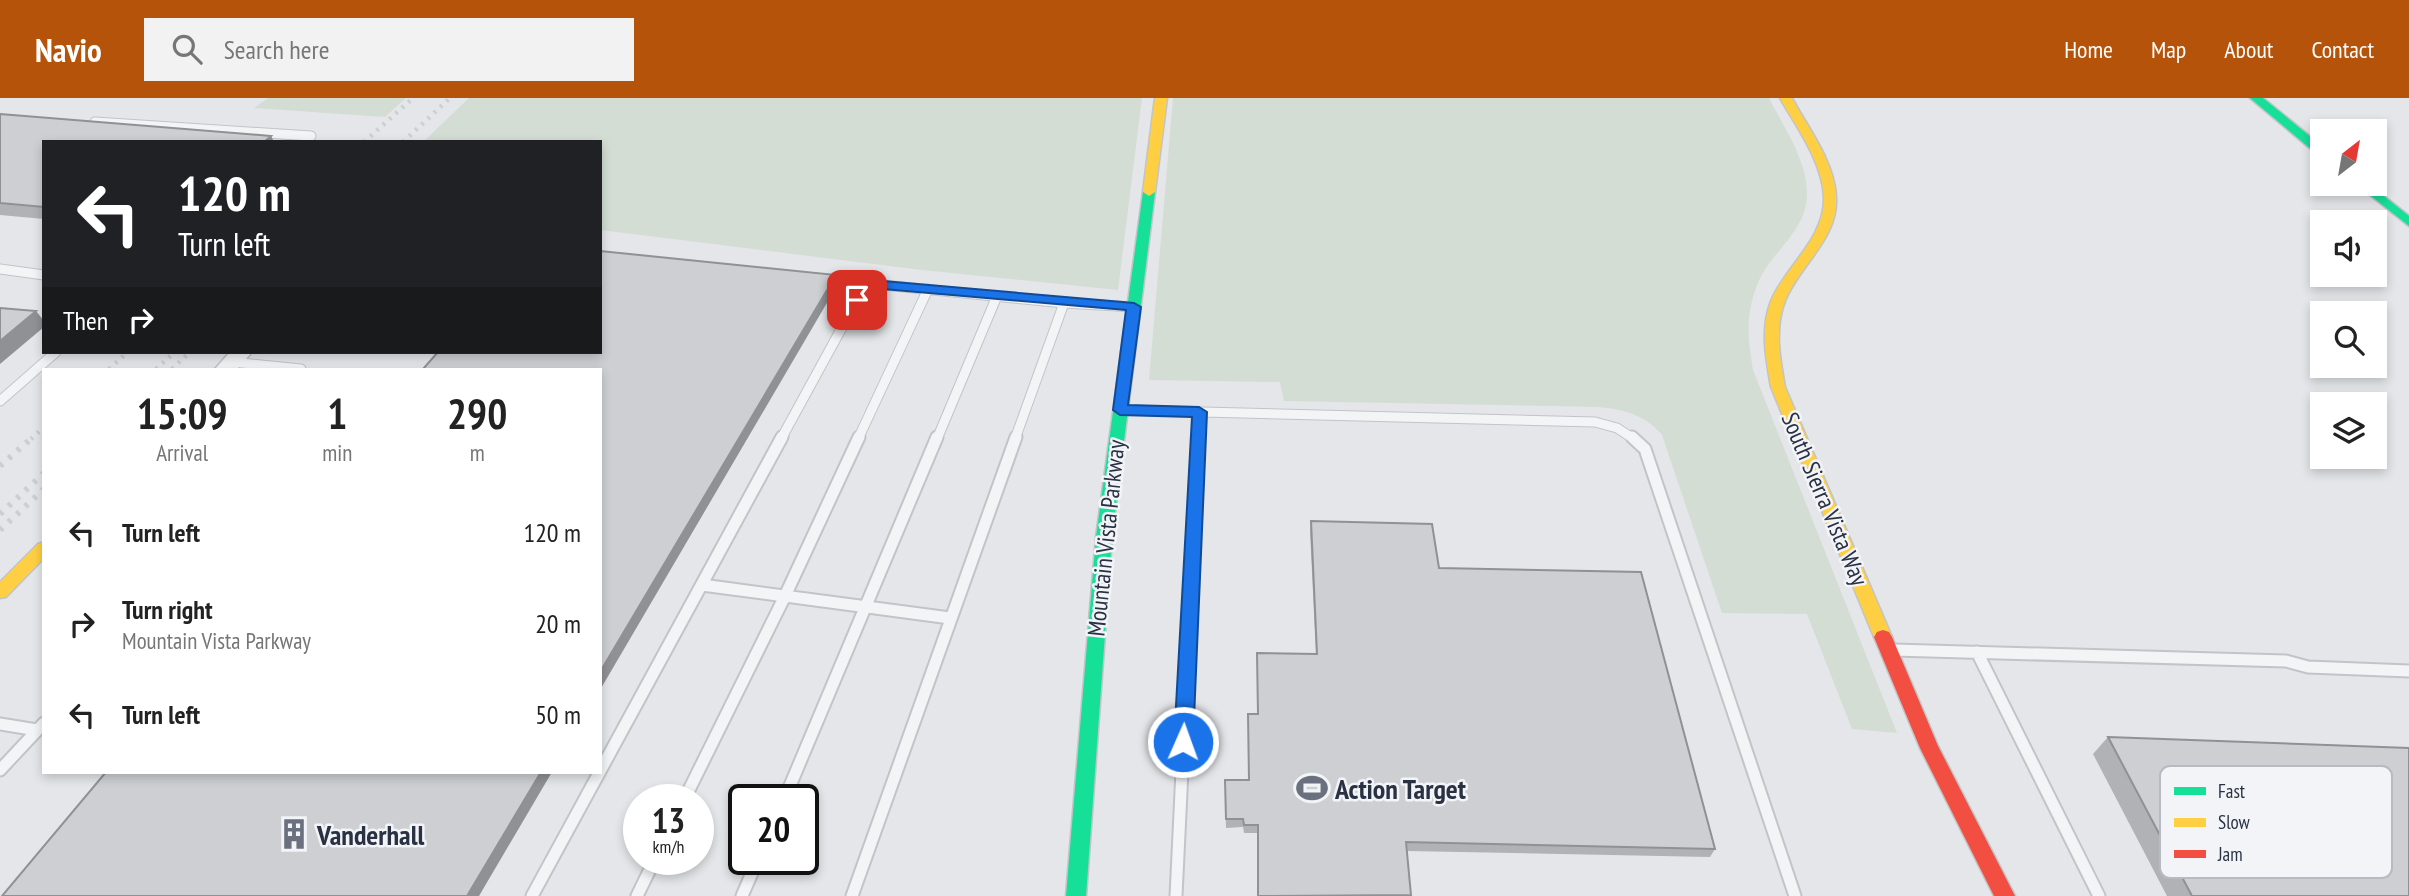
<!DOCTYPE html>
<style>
body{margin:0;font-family:"PT Sans Narrow",sans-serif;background:#f2f2f2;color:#222;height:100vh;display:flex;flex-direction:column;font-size:26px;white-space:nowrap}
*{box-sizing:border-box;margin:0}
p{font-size:23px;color:#767676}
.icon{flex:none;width:38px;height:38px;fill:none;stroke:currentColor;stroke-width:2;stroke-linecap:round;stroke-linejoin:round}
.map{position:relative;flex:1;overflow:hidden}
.sheet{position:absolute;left:42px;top:270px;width:560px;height:406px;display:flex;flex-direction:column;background:#fff;border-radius:0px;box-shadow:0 4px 10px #0003}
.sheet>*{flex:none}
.top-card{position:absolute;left:42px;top:42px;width:560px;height:214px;border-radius:0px;box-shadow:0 4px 10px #0003;background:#202124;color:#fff;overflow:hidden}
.needle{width:46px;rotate:31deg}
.buttons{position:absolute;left:2310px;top:21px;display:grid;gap:14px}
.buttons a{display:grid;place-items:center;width:77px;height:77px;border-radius:0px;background:#fff;box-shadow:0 4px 10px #0003;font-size:35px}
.speed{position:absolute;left:623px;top:686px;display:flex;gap:14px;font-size:35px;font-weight:700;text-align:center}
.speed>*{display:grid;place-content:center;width:91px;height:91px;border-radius:50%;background:#fff;box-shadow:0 4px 10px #0003;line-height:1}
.speed small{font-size:18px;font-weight:400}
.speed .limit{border:4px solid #111;border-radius:10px;background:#fff;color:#111}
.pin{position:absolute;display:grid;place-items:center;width:60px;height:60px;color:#fff;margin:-30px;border-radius:14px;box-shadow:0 4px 10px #0006}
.me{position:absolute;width:77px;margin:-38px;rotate:2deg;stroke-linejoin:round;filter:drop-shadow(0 0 5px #0008)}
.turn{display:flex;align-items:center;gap:24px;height:147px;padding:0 21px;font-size:32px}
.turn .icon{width:91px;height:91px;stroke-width:2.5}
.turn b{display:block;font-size:49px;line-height:60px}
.then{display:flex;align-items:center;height:66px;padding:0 21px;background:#0003;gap:14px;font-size:26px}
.eta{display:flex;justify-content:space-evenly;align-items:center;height:119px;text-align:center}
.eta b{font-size:42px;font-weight:600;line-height:49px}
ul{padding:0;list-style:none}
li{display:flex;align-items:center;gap:21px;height:91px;padding:0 21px}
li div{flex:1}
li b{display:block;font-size:26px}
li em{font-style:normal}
header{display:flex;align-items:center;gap:42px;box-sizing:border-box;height:98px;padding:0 35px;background:#b45309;color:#fff}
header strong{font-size:33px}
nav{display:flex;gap:38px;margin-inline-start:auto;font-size:24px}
.search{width:490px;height:63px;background:#f2f2f2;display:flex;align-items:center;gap:18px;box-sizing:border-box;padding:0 24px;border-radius:0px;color:#767676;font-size:26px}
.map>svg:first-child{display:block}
</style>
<header>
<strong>Navio</strong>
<div class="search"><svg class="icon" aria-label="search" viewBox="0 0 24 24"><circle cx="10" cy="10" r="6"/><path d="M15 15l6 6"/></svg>Search here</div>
<nav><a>Home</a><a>Map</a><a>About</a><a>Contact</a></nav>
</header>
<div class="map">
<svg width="2409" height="798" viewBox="0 0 2409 798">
<rect width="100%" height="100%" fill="#e4e6e9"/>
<!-- green -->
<path fill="#d4ddd4" d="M268 0H406L385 19 254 10Z
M469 0H1142L1118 192 922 172 600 132V44H423Z
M1173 0H1769C1783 28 1807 62 1807 95 1807 135 1770 153 1757 187 1745 219 1748 240 1753 272L1897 635 1852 631 1807 516 1722 515 1662 337C1646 317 1623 311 1598 309L1284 303 1280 284 1149 282Z"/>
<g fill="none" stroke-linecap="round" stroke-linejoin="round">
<defs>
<path id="lane-far1" d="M95 24 311 38 305 44
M0 171 44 177
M232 264 301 271
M0 303 56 254
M1123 312 1595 324 1617 330 1634 341
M781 341 857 202 869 190 883 187 1064 205
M858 341 928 191
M937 341 997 198
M1015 341 1064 205 1134 209
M1198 341 1199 314"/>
<path id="lane" d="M1632 339 1645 351 1795 798
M702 487 950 520
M1894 552 2286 563 2308 569 2409 573
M1977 554 2099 798
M0 626 37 632
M0 672 44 625
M684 702 785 498 859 339
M784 702 937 339
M532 798 782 339
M637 798 655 761
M742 798 758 761
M852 798 1016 339
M1176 798 1198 339"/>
<path id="street" d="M230 254H252L237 271H215Z"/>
<path id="fast" d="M2250 0H2263L2322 48V57H2318Z
M2356 86H2369L2409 118V128Z
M1149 90 1155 94 1112 439 1086 798H1066L1096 439 1143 94Z"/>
<path id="slow" d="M1155 0H1167L1155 94 1149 98 1143 94Z
M1780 0H1792C1808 30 1834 63 1836 98 1839 141 1799 167 1785 203 1774 231 1780 261 1785 289L1892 539 1889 544 1883 546 1877 544 1874 539 1771 289C1766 261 1760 231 1771 203 1786 167 1825 141 1824 99 1822 63 1797 30 1780 0Z
M44 444V460L6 499 0 500V484L38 446Z"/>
<path id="jam" d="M1883 532 1889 534 1892 539 1938 648 2015 798H1994L1920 650 1874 539 1877 534Z"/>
</defs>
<!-- lane-far1 casing -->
<use href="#lane-far1" stroke="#c2c4c7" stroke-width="11"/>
<!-- lane casing -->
<use href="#lane" stroke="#c2c4c7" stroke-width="15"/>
<!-- street casing -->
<use href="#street" stroke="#c2c4c7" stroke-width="3"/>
<!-- fast casing -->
<use href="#fast" stroke="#c2c4c7" stroke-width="3"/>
<!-- slow casing -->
<use href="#slow" stroke="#c2c4c7" stroke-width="3"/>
<!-- jam casing -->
<use href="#jam" stroke="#c2c4c7" stroke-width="3"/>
<!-- lane-far1 -->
<use href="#lane-far1" stroke="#f3f4f6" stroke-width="9"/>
<!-- lane -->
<use href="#lane" stroke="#f3f4f6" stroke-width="11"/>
<!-- street -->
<use href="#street" fill="#f3f4f6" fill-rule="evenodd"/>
<!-- fast -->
<use href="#fast" fill="#16e098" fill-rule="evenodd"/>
<!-- slow -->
<use href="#slow" fill="#ffcf43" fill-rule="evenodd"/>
<!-- jam -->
<use href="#jam" fill="#f24e42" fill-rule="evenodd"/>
<!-- rail-far1 -->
<path stroke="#ccced1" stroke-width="4.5" stroke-dasharray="2.5 6" stroke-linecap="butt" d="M364 44 413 0
M403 44 450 0
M109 271 128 254
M156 271 175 254
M172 271 190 254
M31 341 44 329"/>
<!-- rail -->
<path stroke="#ccced1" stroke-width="6" stroke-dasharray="3.5 8" stroke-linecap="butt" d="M0 368 33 339
M0 416 44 375
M0 432 44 391"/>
</g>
<!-- wall -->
<path fill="#b1b2b5" d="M0 16 271 38 274 44H44V121L0 117Z
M1311 423 1439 470 1715 751 1710 759 1407 753 1411 798H1257L1258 735H1244L1243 729 1226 730 1225 691 1248 682 1258 616 1257 555 1316 556 1310 433Z
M2108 639 2409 798H2167L2093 656Z"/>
<!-- shaded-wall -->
<path fill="#909194" d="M271 38 274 44H264Z
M836 177 838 186 600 592V574Z
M36 213 44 223V229L0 266V243Z
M541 674H552L479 798H467Z"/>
<!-- building -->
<path fill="#cecfd3" stroke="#909194" stroke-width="2" d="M0 16 271 38 264 44H44V109L0 105Z
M600 153 836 177 600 574V271H423L438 254H600Z
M0 210 36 213 0 243Z
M1311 423 1432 426 1439 470 1641 474 1715 751 1406 744 1411 797 1258 798V727H1244L1243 721H1226L1225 682H1249L1248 616H1258L1257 555 1317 556Z
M2108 639 2409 650V798H2192Z
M106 674H541L467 798H2Z"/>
<!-- route -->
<path fill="#1a73e8" stroke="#114b97" stroke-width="2" d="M883 183 1134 205 1141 209 1128 307 1199 309 1207 314 1193 644 1190 649 1183 652 1177 649 1174 644 1192 319 1120 317 1113 312 1126 212 883 191 873 193 862 205H852L850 202 864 187Z"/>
<!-- icons -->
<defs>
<symbol id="stadium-bare" viewBox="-9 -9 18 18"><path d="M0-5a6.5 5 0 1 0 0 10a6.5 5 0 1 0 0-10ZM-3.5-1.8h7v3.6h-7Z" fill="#6a707d" stroke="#f2f4f8" stroke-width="2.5" paint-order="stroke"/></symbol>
<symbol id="building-bare" viewBox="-9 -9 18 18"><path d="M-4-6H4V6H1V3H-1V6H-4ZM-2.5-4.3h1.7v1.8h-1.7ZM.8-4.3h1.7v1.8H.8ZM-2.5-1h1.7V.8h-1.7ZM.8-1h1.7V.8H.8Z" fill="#6a707d" stroke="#f2f4f8" stroke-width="2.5" paint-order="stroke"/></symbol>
</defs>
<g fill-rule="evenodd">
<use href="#stadium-bare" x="1290" y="668" width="44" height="44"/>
<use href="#building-bare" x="272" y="714" width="44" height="44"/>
</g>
<g text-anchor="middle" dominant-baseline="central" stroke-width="5" stroke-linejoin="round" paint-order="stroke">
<!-- street labels -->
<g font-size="24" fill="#293143" stroke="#f2f4f8">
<text transform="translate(1825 401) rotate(67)">South Sierra Vista Way</text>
<text transform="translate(1106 440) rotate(-84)">Mountain Vista Parkway</text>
</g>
<!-- near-poi labels -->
<g font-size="28" font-weight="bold" fill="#293143" stroke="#f2f4f8" text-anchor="start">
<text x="1335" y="690">Action Target</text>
<text x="317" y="736">Vanderhall</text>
</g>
</g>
<!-- legend -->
<rect x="2160" y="668" width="232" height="112" rx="10" fill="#f2f4f8" stroke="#b6bac2" stroke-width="2"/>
<rect x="2174" y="689" width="32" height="8" fill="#16e098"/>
<rect x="2174" y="720" width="32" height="9" fill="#ffcf43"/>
<rect x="2174" y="752" width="32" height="8" fill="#f24e42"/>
<g font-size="19" fill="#293143">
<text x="2218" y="700">Fast</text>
<text x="2218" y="731">Slow</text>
<text x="2218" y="763">Jam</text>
</g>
</svg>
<div class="buttons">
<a><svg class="needle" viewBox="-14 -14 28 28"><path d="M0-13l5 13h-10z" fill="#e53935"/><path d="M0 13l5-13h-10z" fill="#767676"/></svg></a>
<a><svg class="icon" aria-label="sound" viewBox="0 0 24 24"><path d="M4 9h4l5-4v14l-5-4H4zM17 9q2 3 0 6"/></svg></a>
<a><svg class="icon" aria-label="search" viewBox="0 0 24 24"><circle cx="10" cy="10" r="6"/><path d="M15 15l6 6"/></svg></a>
<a><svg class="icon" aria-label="layers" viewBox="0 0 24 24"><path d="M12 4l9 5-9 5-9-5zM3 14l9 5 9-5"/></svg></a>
</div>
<div class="speed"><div>13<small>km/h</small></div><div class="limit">20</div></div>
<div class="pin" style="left:857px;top:202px;background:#d93025"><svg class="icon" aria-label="arrive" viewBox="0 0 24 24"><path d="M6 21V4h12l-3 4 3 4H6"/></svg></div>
<svg class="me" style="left:1183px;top:644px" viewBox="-20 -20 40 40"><circle r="17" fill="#1a73e8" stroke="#fff" stroke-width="3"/><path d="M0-11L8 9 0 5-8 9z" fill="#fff"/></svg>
<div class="top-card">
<div class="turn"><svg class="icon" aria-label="left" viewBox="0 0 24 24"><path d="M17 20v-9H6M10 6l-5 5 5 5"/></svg><div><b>120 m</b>Turn left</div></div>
<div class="then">Then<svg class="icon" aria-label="right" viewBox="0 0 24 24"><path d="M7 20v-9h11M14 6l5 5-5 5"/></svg></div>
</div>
<section class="sheet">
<div class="eta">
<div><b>15:09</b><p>Arrival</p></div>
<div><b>1</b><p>min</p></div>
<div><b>290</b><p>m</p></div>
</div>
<ul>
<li><svg class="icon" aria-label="left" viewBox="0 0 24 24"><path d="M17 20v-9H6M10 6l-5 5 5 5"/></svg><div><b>Turn left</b></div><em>120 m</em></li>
<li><svg class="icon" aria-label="right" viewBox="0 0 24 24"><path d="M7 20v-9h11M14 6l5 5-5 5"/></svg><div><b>Turn right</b><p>Mountain Vista Parkway</p></div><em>20 m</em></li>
<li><svg class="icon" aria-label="left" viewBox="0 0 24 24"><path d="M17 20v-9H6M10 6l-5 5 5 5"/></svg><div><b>Turn left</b></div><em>50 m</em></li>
</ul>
</section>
</div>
